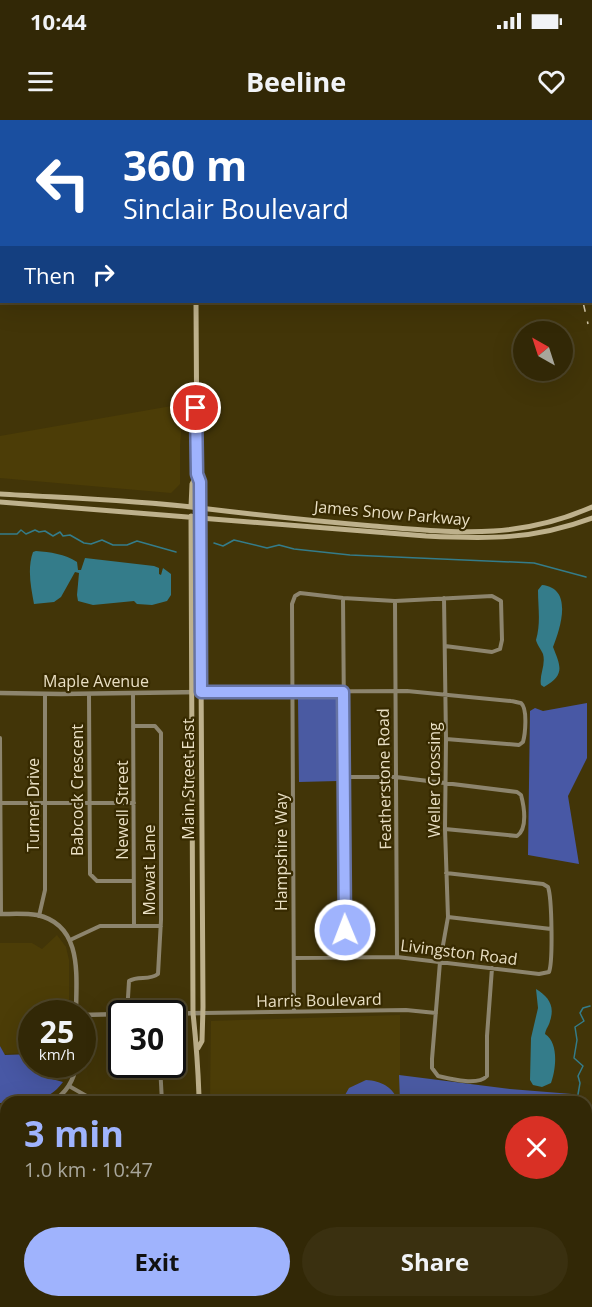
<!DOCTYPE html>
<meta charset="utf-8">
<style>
body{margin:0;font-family:"Open Sans",sans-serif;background:#3a3010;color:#f1f3f6;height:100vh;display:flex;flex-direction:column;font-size:22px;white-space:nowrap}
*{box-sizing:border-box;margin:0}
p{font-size:20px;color:#a8a69b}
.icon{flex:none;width:33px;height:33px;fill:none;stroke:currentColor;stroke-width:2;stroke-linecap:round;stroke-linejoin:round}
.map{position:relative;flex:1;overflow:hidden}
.details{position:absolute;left:0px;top:976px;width:592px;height:212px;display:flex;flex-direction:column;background:#322806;border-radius:18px 18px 0 0;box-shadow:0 6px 24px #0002,0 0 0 2px #4d4428}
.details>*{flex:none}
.guide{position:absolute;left:0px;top:0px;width:592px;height:183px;box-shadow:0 6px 24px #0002,0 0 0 2px #4d4428;background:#1a4fa0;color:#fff;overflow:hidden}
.needle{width:39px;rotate:321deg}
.buttons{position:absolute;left:513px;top:201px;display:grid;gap:12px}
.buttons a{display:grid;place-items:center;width:60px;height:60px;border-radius:50%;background:#322806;box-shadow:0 6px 24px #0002,0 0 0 2px #4d4428;font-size:30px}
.speed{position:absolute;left:18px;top:880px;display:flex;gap:12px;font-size:30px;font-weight:700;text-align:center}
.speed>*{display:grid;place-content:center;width:78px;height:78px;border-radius:50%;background:#322806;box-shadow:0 6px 24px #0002,0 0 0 2px #4d4428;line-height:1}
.speed small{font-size:15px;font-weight:400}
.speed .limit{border:3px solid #111;border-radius:9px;background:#fff;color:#111}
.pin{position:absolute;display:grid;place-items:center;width:51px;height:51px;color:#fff;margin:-26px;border:3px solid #fff;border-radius:50%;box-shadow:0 2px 6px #0007}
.me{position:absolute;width:66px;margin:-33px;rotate:359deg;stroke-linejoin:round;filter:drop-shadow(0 0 4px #0008)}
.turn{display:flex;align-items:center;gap:21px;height:126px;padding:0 24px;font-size:27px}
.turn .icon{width:78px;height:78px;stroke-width:2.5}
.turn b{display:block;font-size:42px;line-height:51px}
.then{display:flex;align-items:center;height:57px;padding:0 24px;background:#0003;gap:12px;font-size:22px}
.round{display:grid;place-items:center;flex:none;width:63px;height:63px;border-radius:32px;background:#3a3010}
.headline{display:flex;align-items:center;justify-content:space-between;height:102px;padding:0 24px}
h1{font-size:36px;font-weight:700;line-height:45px;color:#9fb3fd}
.primary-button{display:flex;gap:12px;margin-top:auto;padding:12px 24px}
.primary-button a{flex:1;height:69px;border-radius:36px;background:#9fb3fd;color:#111;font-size:24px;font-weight:700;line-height:69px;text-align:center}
.primary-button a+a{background:#3a3010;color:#f1f3f6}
.status{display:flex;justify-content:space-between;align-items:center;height:42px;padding:0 30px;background:#322806;direction:ltr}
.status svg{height:16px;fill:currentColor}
header{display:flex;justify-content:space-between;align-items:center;height:78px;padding:0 24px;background:#322806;font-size:27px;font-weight:700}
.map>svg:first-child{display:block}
</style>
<div class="status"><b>10:44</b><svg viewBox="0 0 49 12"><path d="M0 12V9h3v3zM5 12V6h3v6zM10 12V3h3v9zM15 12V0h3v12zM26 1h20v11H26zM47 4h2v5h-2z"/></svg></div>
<header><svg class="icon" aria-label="menu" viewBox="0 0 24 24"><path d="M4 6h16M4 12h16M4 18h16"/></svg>Beeline<svg class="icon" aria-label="heart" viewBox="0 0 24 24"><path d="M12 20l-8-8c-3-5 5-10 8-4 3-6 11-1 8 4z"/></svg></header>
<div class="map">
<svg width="592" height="1187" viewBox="0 0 592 1187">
<rect width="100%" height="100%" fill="#423508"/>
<!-- built -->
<path fill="#4c3d07" d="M183 284 180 327V364L171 373 0 358V316Z
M57 815 66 827 69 840V894H32L31 933 4 934 0 926V823H32L42 829Z
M400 895V982H210L211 901Z"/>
<!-- green -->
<path fill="#4a5aa2" d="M298 578H338V661L299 662Z
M399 955 510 969 572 974 569 982H400Z
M366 960C381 961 394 967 398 982H392L391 978 390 982H349V978L347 982H341L349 968Z
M308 1182H560L559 1187H308Z"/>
<!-- forest -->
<path fill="#4858a5" d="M587 583V638L568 676 579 744 528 735 530 591 535 588 543 591Z
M0 926 5 935 31 934 32 945H42L48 958 63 962C47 984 25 982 0 983Z"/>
<!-- water -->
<path fill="#347c8a" d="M36 431C50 432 65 434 77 442L78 450H81L85 438 154 446 159 448V454L161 455 163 448 171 454V475L167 481 152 485 137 484 134 481 93 485 78 481 77 475 79 453 75 452 61 477 54 482 34 484C31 467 27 449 33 432Z
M542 465C574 468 560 509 553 527 561 547 565 555 544 567L541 565C539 555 546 545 543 534 541 529 537 525 536 520 541 503 538 487 538 470Z
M536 869C549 877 555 886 550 901 549 906 546 908 545 914 559 923 556 949 551 963L542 967 533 965 530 960 531 918 538 888Z"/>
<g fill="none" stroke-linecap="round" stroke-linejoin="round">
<!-- stream -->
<path stroke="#347c8a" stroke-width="1.5" d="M0 414H17L21 410 26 414 35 410 39 412 45 411 53 416 60 412 63 416 70 415 84 423 91 424 102 420 113 425H127L137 421 176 432
M214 423 223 426 234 420 267 428 279 425 294 429 350 435 534 443 586 457
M578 982 577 980 580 963 578 956 583 946 574 938 577 920 575 907 584 901 580 893 583 888 590 886
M442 1182 447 1187
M507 1182 511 1185 521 1182
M525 1182 538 1186 543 1182
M419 1186 422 1185 427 1187
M433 1187 438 1182
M452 1187 460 1183 469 1186 498 1182"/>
<!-- minor -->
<path stroke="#8d856e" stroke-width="4" d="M343 478 346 837
M444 478 446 619 445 709 448 797 440 842 432 939V948L438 956C451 959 478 966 487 956V916L492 848
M395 481 397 837
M201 572 407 571 511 581C513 581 519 583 521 583 528 589 525 615 523 622L519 625 446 619
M133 573 134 806
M89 574 90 754 97 761H134
M0 618 1 794
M343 657H396L517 672 521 675C524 686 528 708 517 716L445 709
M0 683H134
M39 796 45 770V574
M448 797 551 809
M70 820 100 806H161
M294 838 397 837 539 854 549 852C553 842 552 778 548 767L543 764 446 753
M294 892 292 484 295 476 300 473 343 478 395 481 492 476 501 481 502 520 500 529 492 532 445 526
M203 893 406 890 436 893
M127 894 129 861C138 855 149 861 158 854L161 800V613L155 606H133
M160 945 162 982
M69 966 97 982 162 981
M0 1083H6
M28 1182V1187"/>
<!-- tertiary -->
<path stroke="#8d856e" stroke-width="4.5" d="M0 573 61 574 201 572
M0 794C12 794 25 793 37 795 84 805 76 858 76 894
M158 894 202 893
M82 895 122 894
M52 982C66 973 74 961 76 945
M0 990H6"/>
<!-- secondary -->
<path stroke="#beb18c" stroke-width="5" d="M196 0V2
M196 182 197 354 200 362V382L203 887 202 921 198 928
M0 374C66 378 134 380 200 388 258 395 315 401 373 406 453 412 515 421 592 387
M0 382 426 416C487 419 533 420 592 398
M191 387 192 364 197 354
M191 396 193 893C196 921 198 948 199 976L202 982
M195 1182V1187
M203 1182V1187"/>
<!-- rail -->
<path stroke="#d4c9ab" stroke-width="1.5" stroke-dasharray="10 10" stroke-linecap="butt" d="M555 0V2
M583 182 588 204
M586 1139 592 1109
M574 1187 576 1182"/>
</g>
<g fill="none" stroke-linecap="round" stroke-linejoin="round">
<defs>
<path id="route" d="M196 288 197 354 200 362 201 572H343L345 810"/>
</defs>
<!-- route casing -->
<use href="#route" stroke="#6774a4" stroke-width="15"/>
<!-- route -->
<use href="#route" stroke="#9fb3fd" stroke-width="10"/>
</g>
<g text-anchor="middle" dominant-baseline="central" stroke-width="4.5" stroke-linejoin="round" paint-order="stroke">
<!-- street labels -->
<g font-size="16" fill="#e9dfc3" stroke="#372a00">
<text transform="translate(392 393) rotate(5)">James Snow Parkway</text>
<text x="96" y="561">Maple Avenue</text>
<text transform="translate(188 659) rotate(-90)">Main Street East</text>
<text transform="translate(384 659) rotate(-91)">Featherstone Road</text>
<text transform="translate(434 660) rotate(-90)">Weller Crossing</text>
<text transform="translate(77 670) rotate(-90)">Babcock Crescent</text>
<text transform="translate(33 685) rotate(-90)">Turner Drive</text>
<text transform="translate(122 690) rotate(-90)">Newell Street</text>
<text transform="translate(281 732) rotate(-90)">Hampshire Way</text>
<text transform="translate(149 750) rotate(-90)">Mowat Lane</text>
<text transform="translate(459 832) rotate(7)">Livingston Road</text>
<text transform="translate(319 880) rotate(-1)">Harris Boulevard</text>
</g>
</g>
</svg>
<div class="buttons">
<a><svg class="needle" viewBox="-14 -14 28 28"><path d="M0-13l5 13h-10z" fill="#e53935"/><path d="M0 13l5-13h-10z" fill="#a8a69b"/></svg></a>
</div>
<div class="speed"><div>25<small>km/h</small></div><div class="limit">30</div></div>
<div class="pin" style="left:196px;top:288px;background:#d93025"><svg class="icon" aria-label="arrive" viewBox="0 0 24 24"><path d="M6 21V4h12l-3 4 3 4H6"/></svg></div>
<svg class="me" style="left:345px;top:810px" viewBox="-20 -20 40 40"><circle r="17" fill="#9fb3fd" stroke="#fff" stroke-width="3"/><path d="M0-11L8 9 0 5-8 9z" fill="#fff"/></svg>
<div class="guide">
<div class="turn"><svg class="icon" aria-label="left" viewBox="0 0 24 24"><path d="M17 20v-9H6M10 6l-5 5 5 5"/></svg><div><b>360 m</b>Sinclair Boulevard</div></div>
<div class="then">Then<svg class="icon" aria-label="right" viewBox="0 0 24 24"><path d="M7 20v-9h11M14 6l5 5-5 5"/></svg></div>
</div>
<section class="details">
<div class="headline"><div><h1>3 min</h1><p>1.0 km · 10:47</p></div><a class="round" style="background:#d93025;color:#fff"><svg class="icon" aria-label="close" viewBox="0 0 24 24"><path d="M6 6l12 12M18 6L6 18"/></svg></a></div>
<div class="primary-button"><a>Exit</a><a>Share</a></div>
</section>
</div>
